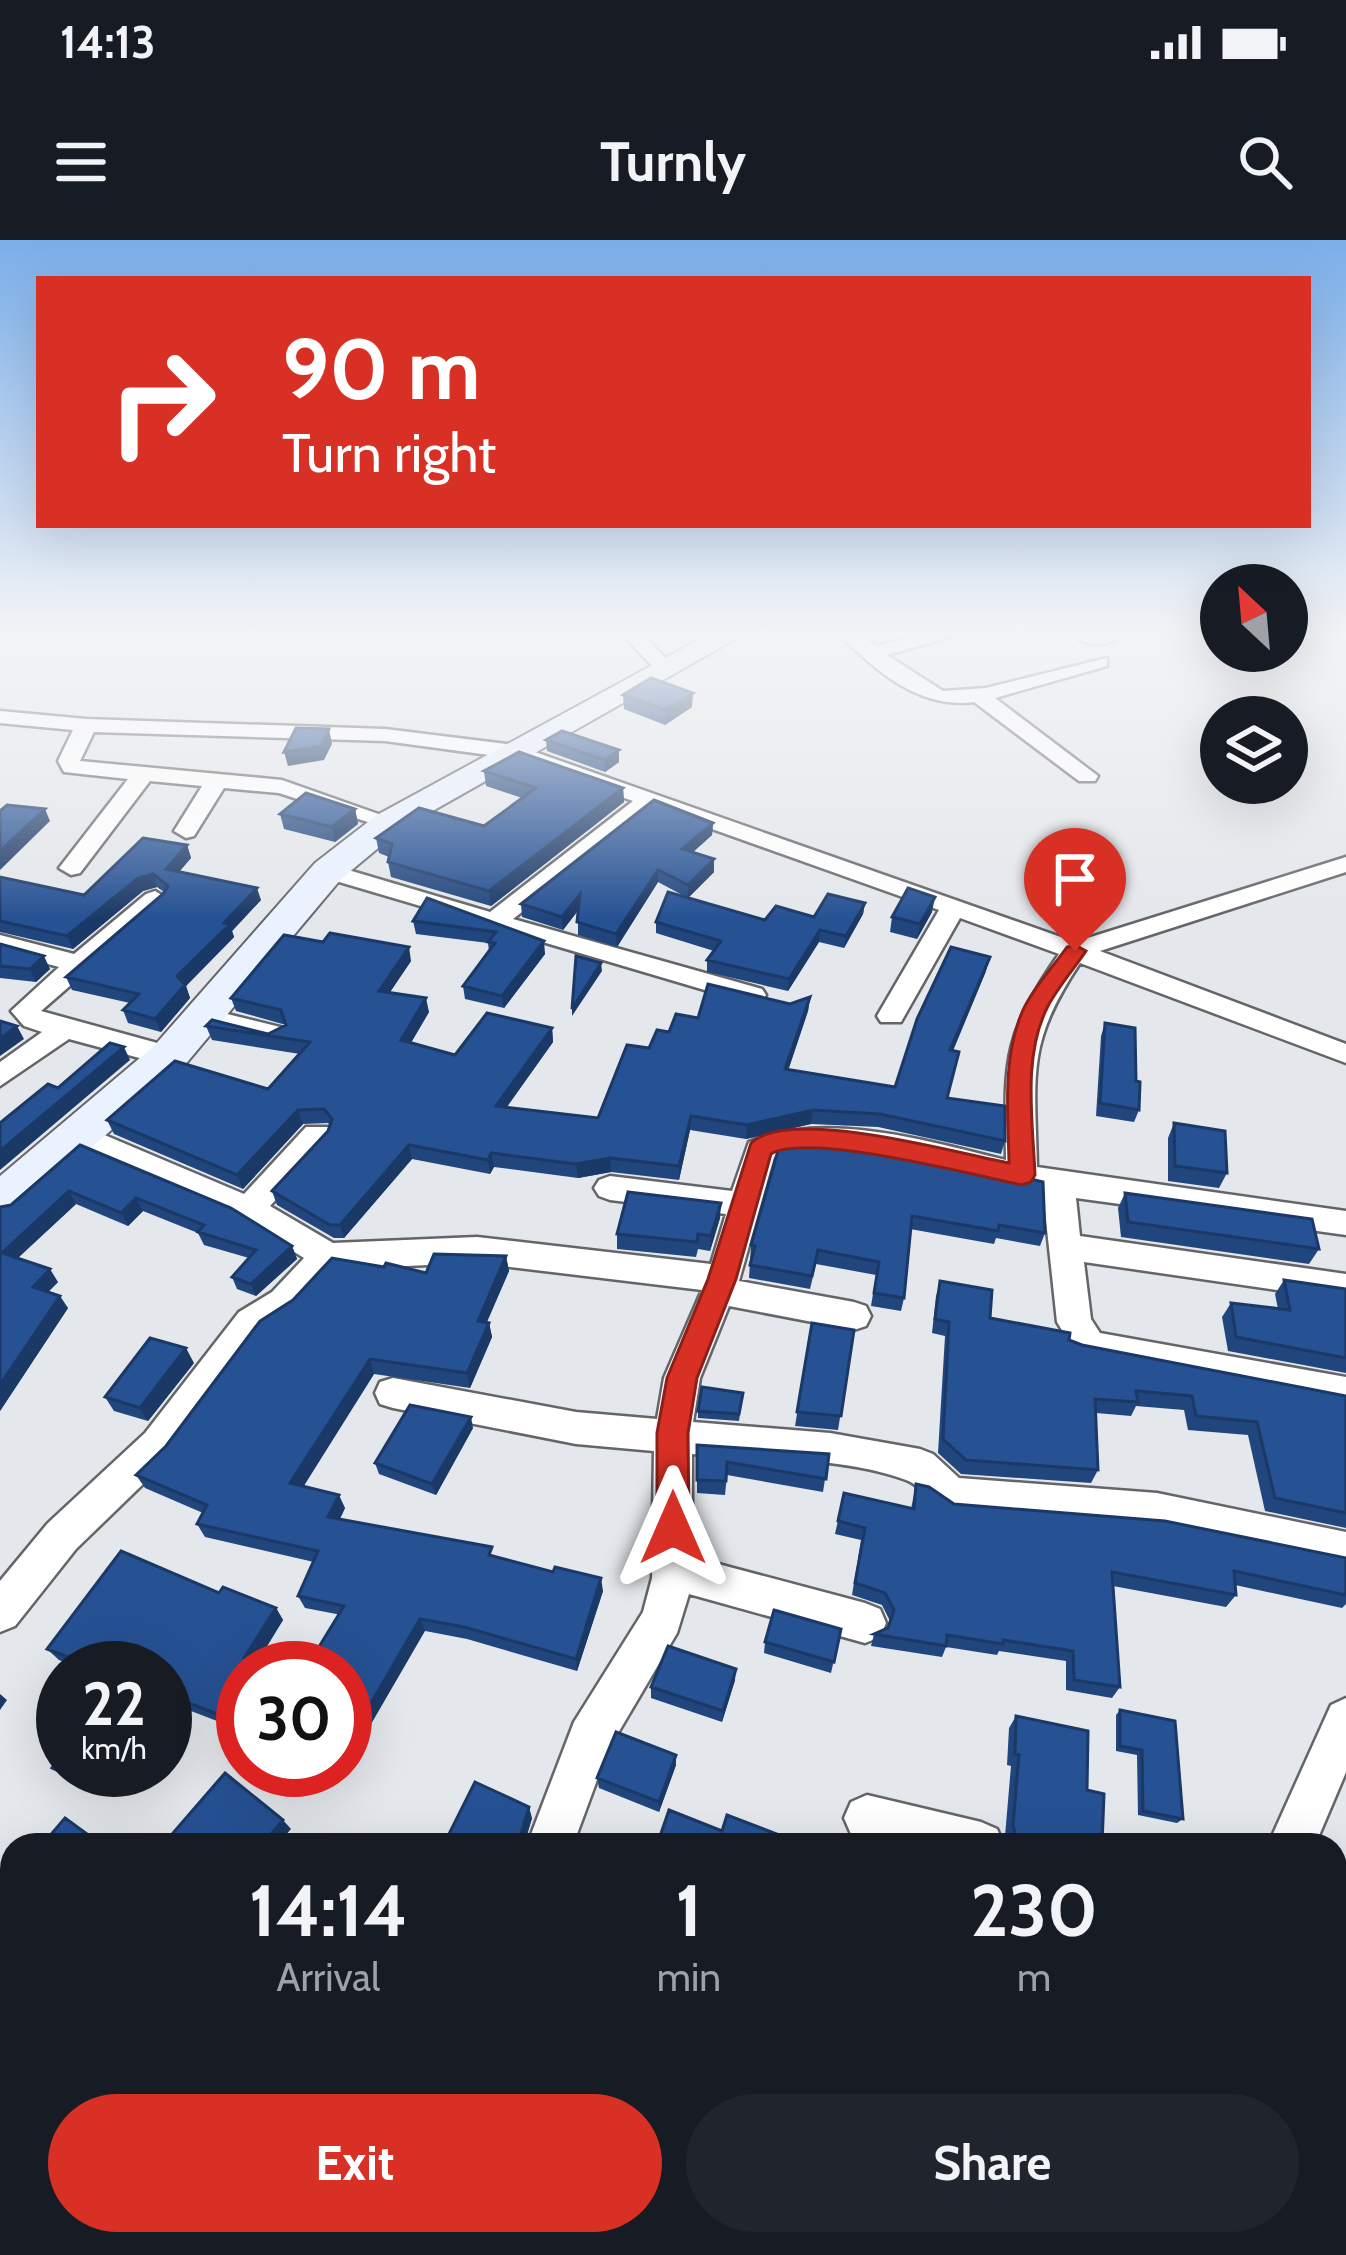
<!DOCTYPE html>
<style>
body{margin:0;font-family:Cabin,sans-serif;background:#20242c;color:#f1f3f6;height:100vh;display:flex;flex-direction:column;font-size:45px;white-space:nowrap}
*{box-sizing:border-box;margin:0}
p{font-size:39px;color:#9ea1a6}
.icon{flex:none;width:66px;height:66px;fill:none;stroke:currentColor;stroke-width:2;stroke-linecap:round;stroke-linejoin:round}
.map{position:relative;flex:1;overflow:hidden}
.drawer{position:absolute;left:0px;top:1593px;width:1347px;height:423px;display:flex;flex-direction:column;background:#171b24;border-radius:36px 36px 0 0;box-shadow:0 12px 48px #0002}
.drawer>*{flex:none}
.hud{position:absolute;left:36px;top:36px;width:1275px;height:252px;border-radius:0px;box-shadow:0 12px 48px #0002;background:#d93025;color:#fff;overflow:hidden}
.needle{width:78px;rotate:334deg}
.buttons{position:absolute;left:1200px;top:324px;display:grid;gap:24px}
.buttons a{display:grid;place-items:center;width:108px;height:108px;border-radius:50%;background:#171b24;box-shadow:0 12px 48px #0002;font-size:60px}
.speed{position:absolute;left:36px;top:1401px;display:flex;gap:24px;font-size:60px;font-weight:700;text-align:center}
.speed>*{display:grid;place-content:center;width:156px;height:156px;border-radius:50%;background:#171b24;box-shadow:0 12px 48px #0002;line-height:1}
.speed small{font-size:30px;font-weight:400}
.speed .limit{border:18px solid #d22;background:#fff;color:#111}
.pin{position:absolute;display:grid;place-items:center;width:102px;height:102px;color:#fff;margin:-123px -51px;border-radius:50% 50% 50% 0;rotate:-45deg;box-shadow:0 0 12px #0007}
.pin .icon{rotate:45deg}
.me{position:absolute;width:132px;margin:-66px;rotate:0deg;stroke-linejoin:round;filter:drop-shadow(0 0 9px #0008)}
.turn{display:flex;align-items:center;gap:42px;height:252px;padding:0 48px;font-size:54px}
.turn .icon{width:156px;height:156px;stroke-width:2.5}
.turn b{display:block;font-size:84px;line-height:102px}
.eta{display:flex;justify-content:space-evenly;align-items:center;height:204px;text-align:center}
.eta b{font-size:72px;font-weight:800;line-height:84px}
.cta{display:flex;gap:24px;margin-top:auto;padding:24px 48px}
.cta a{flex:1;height:138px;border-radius:72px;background:#d93025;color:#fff;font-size:48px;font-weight:800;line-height:138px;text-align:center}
.cta a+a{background:#20242c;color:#f1f3f6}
.status{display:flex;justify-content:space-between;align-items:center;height:84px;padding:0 60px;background:#171b24;direction:ltr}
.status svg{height:33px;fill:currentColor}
header{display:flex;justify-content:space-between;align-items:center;height:156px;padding:0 48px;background:#171b24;font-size:54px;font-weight:800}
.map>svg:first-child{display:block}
</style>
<div class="status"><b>14:13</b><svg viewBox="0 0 49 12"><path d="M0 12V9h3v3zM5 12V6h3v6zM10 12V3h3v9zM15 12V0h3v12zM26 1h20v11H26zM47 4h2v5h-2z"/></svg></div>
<header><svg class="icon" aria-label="menu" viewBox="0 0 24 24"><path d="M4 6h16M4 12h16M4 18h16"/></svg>Turnly<svg class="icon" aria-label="search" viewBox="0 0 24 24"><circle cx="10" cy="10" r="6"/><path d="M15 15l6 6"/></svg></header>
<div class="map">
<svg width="1346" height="2015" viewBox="0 0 1346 2015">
<rect width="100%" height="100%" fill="#e4e7eb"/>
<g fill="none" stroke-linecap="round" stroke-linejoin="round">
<defs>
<path id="street" d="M625 397H645L677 430 660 434Z
M842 397H864L876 406 915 397H950L887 415 943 451 986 448 1107 418V426L995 458 1098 536 1095 541H1079L974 462C921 469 878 433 842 397Z
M1075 397H1119C1109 406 1085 406 1075 397Z
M0 471 86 479 385 489 515 505 1075 702 1346 617V632L1100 711 1346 804V823L1080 723C1026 804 1035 833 1037 927L1346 971V995L1076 958 1080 996 1346 1034V1060L1084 1022 1091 1079 1100 1093 1346 1137V1167L1077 1115 1057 1082 1043 952C982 936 830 893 774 917L739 1041 854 1062 866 1066 871 1076 866 1086 854 1090 729 1066 700 1138 693 1182 830 1193 920 1209 933 1214 959 1238 1157 1253 1346 1292V1328L1157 1289 950 1272C932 1266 923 1246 906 1240 845 1217 757 1219 692 1214V1317L865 1363 880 1369 886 1383 880 1397 865 1403 689 1354 677 1393 608 1510 573 1605H527L574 1482 643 1372 652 1338 654 1211 576 1204 393 1168 380 1164 375 1153 380 1142 393 1138 576 1172 657 1179 664 1138 702 1050 477 1023 335 1029 296 1072 263 1092 171 1217 76 1309 15 1386 0 1392V1341L48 1283 145 1193 239 1072 272 1052 304 1018 238 977 66 904 62 896 66 888H88L244 954 306 887H328L332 895 328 903 270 966 333 1003 477 997 711 1024 726 974 610 960 599 956 594 948 599 940 610 936 732 951 749 902C827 870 927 901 1006 920 1005 821 1001 798 1059 714L960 678 901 782H881L877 776 939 670 653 568 513 679 762 749 766 755 762 761 752 764 319 636 316 631 328 624 490 672 633 561 511 518 385 501 94 492 80 521 282 540 401 582 389 589 279 553 224 548 194 596 186 598 174 591 202 546 150 541 80 633 71 635 59 628 128 539 64 532 58 521 73 490 0 483Z
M155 651 168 659 164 664 41 771 179 809 183 816 179 823 169 826 69 799 0 846V822L42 792 24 786 11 771 59 727 0 711V695L74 714 146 654Z
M203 768 284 788 288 795 274 804 193 783 189 777Z
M1346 1458V1532L1315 1605H1268L1331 1465Z
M867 1555 981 1582 997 1589 1004 1605 867 1601 851 1594 844 1578 851 1562Z
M11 1721 12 1771 0 1774V1724Z
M231 2004H288L283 2015H226Z
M1097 2004H1193L1198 2015H1093Z"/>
<path id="secondary" d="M704 397H739L401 589 341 639 184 826 16 974 0 979V936L154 806 315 623 377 575Z"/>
</defs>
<!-- street casing -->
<use href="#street" stroke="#636569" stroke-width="5"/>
<!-- secondary casing -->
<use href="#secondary" stroke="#636569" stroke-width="4"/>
<!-- street -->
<use href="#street" fill="#fff" fill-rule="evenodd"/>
<!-- secondary -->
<use href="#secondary" fill="#eaf2ff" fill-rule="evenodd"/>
</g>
<!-- wall -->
<path fill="#21467e" d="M623 455 692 467 665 485 624 469Z
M546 500 619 522 605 532 547 511Z
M484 531 623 548 624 562 491 666 391 637 388 622 389 617 379 613 376 598 484 586 522 558 486 546Z
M355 569 358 584 335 602 284 589 280 574Z
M713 583 712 595 693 612 714 632 688 658 765 680 814 677 865 663 863 674 844 708 819 702 788 751 707 732V720L714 711 656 693V682L686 657 658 642 617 707 578 695V670L563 690 522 677 521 664Z
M187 605 191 618 179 632 261 660 232 691 234 697 186 746 190 758 161 792 128 783 123 770 130 763 72 750 66 737 164 652 157 647 143 651 73 709 0 692V637L84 655Z
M427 658 545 714 504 768 465 759 463 746 489 711 488 703 416 694 413 681Z
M932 672 917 699 890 692 892 677Z
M0 704 50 729 36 742 0 738Z
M411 721 390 752 429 772 411 803 455 815 552 788 553 802 507 867 598 878 649 808 669 792 698 778 790 764 810 757 808 771 788 830 895 847 986 731 953 811 947 858 1005 901 1001 914 878 887 811 884 746 899 690 890 679 940 611 932 578 938 494 927 490 934 412 919 344 998H334L277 965 272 951 328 891 330 885 328 883 303 884 243 949 114 894 107 880 268 849 300 814 212 800 206 786 268 794 286 785 236 771 231 758Z
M1105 783 1139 870 1134 882 1096 876 1101 796Z
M1174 883 1227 933 1219 948 1168 941V898Z
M80 905 292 1006 297 1019 256 1056 237 1049 232 1037 249 1018 204 1005 198 993 143 971 128 986 76 964 18 1018 58 1042 48 1052 68 1068 0 1171 11 965Z
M779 907 1045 993 1040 1006 996 998 994 1004 910 989 904 1058 901 1071 871 1066 876 1035 816 1024 810 1049 749 1038 751 1005Z
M1125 953 1319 1009 1309 1024 1121 997 1118 968Z
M720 978 710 1011 698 1009 696 1017 617 1009V994Z
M506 1016 509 1031 487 1082 489 1083 492 1097 470 1148 374 1134 303 1246 345 1268 340 1279 495 1316 603 1351 577 1431 467 1399 305 1368 298 1356 314 1322 205 1297 197 1284 203 1273 145 1248 136 1235 426 1033Z
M1284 1040 1346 1049V1133L1228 1111 1222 1077 1231 1063 1278 1069 1275 1054Z
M940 1041 990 1078 1069 1100 1082 1105 1346 1156V1288L1265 1271 1248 1195 1188 1190 1184 1170 1136 1166 1131 1176 1096 1173 1098 1230 1091 1243 961 1234 938 1213 945 1096 932 1093 936 1056Z
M812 1083 854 1090 838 1190 795 1186Z
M194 1123 148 1181 114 1171 105 1157Z
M743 1153 739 1181 698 1178V1171Z
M473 1188 436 1255 379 1234 375 1223Z
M697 1205 829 1214 823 1252 727 1235 725 1255 697 1253Z
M916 1244 954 1264 1346 1318V1364L1342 1368 1235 1345 1236 1355 1226 1367 1113 1346 1120 1447 1112 1458 1066 1450V1421L999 1411 997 1415 946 1407 942 1417 871 1406 874 1394 888 1388 890 1381 882 1365 852 1355 861 1300 835 1294 844 1253 911 1269Z
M219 1353 276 1368 283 1380 257 1423 243 1428V1491L165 1461V1428H79L59 1420 47 1409Z
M841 1389 831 1433 764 1413 765 1402Z
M735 1440 722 1482 651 1458V1447Z
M1120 1470 1183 1579 1177 1583 1138 1575 1137 1515 1116 1511V1475Z
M1016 1476 1087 1550 1102 1605H1008L1005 1596 1011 1526 1007 1525 1009 1488Z
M676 1525 659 1572 599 1548 597 1538Z
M52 1528 114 1530 98 1554 64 1537Z
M307 1530H345L337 1544Z
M532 1578 526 1598 552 1605H456L449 1594Z"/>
<!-- shaded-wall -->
<path fill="#1b3967" d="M693 453 692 467 665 485V470Z
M329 489 332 504 324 520 288 526 284 512Z
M619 510V522L605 532V520Z
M623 548 624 562 491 666 489 651Z
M45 569 50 581 0 630V611Z
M355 569 358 584 335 602 332 587Z
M713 583 712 595 682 622V609Z
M187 605 191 618 170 642 166 629Z
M714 619V632L688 658V645Z
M658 630V642L617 707 616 694Z
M153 634 157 647 143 651 73 709 67 696 138 638Z
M257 648 261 660 232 691 234 697 186 746 190 758 161 792 155 779 177 736Z
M580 654 581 667 563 690 562 677Z
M935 657 932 672 917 699 920 684Z
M865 663 863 674 844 708 846 696Z
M820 690 819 702 788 751 789 739Z
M544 701 545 714 504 768 502 756Z
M409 707 411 721 382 764 379 751Z
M44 716 50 729 36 742 30 729Z
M990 717 986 731 947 824 950 810Z
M601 723 602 731 572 776V769Z
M810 757 808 771 784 843 785 829Z
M426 758 429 772 404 814 401 800Z
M17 786 24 799 0 816V799Z
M552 788 553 802 498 879 496 866Z
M124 807 130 820 0 930V911Z
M298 870 303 884 243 949 237 935Z
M813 870 811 884 746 899 747 885Z
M691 876 690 890 679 940V926Z
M409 905 412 919 344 998 340 985Z
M491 913 494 927 490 934 488 920Z
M610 918 611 932 578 938 576 924Z
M69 951 76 964 10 1025 2 1013Z
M136 958 143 971 128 986 121 973Z
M721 963 720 978 710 1011 711 996Z
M292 1006 297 1019 256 1056 251 1044Z
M506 1016 509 1031 481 1095 478 1081Z
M50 1029 58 1042 41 1059 33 1047Z
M60 1056 68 1068 0 1171V1145Z
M489 1083 492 1097 470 1148 467 1133Z
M186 1108 194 1123 148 1181 140 1168Z
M370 1119 374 1134 297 1257 290 1243Z
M471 1177 473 1188 436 1255 432 1244Z
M339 1255 345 1268 334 1290 328 1277Z
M601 1338 603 1351 577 1431 576 1419Z
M276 1368 283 1380 253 1428 244 1418Z
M420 1379 425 1391 345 1529V1508Z
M736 1429 735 1440 722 1482 723 1471Z
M0 1454 7 1460 0 1470Z
M676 1515V1525L659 1572V1562Z
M96 1530H114L98 1554 86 1544Z
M332 1530H345L337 1544 330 1534Z
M529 1567 532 1578 524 1605 520 1597Z
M283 1580 291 1589 277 1605H262Z"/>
<!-- building -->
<path fill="#265193" stroke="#1b3967" stroke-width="3" d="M651 438 693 453 665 470 623 455Z
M296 488 329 489 321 506 284 512Z
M562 491 619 510 605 520 546 500Z
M519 512 623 548 489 651 388 622 392 604 376 598 419 568 484 586 536 548 484 531Z
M306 553 355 569 332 587 280 574Z
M654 560 713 583 682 609 714 619 688 645 658 630 616 694 577 682 580 654 562 677 521 664Z
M7 565 45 569 0 611V571Z
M143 598 187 605 166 629 257 648 224 683 230 684 177 736 185 745 155 779 123 770 139 754 66 737 163 654 168 646 153 634 138 638 67 696 0 681V637L84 655Z
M908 648 935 657 920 684 892 677Z
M668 652 765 680 776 666 814 677 828 654 865 663 846 696 820 690 789 739 707 720 721 701 656 682Z
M427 658 544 701 502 756 463 746 495 703 488 702 496 692 413 681Z
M330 693 409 707 379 751 426 758 401 800 455 815 487 773 552 788 496 866 598 878 627 805 649 808 657 790 669 792 676 774 698 778 708 744 790 764 810 757 785 829 895 847 917 779 951 707 990 717 950 810 959 812 947 858 1005 866V901L880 874 813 870 747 885 691 876 679 926 610 918 576 924 491 913 488 920 409 905 340 985H330L272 951 328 891 332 879 324 869 298 870 237 935 107 880 175 821 268 849 310 802 206 786 212 780 268 794 286 785 281 770 231 758 284 695 323 702Z
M0 704 44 716 30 729 0 726Z
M576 716 601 723 572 769Z
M0 781 17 786 0 799Z
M1105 783 1135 788 1136 841 1140 842 1139 870 1100 863Z
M110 803 124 807 0 911V883L48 844 58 848Z
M1174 883 1225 891 1227 933 1175 926Z
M801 902 909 910 1043 942 1045 993 999 985 998 991 912 976 904 1058 874 1053 879 1022 818 1010 812 1036 750 1025 755 1006 751 1005 779 907Z
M80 905 231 968 292 1006 251 1044 232 1037 256 1010 198 992 204 985 136 958 121 973 69 951 2 1013 50 1029 33 1047 60 1056 0 1145V967L11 965Z
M628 952 721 963 711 996 698 994 697 1002 617 994Z
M1125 953 1312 979 1319 1009 1128 982Z
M434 1014 506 1016 478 1081 489 1083 467 1133 370 1119 290 1243 339 1255 328 1277 492 1307 489 1315 553 1332 555 1327 601 1338 576 1419 464 1387 420 1379 345 1508V1428H306L344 1366 298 1356 318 1311 197 1284 207 1265 136 1235 166 1206 260 1081 293 1060 332 1018 384 1027 386 1023 426 1033Z
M1284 1040 1346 1049V1118L1236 1097 1231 1063 1290 1070Z
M940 1041 992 1050 990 1078 1070 1093 1069 1100 1082 1105 1346 1156V1273L1275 1258 1257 1182 1196 1176 1192 1156 1136 1151 1138 1162 1095 1159 1098 1230 966 1220 943 1199 949 1082 935 1079Z
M812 1083 854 1090 841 1176 797 1172Z
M150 1098 186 1108 140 1168 105 1157Z
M702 1147 743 1153 739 1174 698 1171Z
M410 1165 471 1177 432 1244 375 1223Z
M697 1205 829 1214 826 1239 727 1222 726 1241 697 1240Z
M916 1244 929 1247 954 1264 1165 1281 1346 1318V1355L1234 1331 1236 1355 1112 1332 1120 1447 1074 1440 1073 1411 1003 1400V1404L947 1395 946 1406 874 1394 888 1388 894 1370 885 1353 855 1343 865 1288 838 1281 844 1253 914 1269Z
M121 1311 219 1353 223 1347 276 1368 244 1418 270 1428H243V1484L165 1454V1428H97L47 1409Z
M774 1370 841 1389 834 1422 765 1402Z
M668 1406 736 1429 723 1471 651 1447Z
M1120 1470 1175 1481 1183 1579 1143 1571 1142 1510 1120 1506Z
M1016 1476 1088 1491 1087 1550 1104 1554 1102 1605H1013L1016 1596 1013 1585 1019 1515 1015 1514Z
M616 1492 676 1515 659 1562 597 1538Z
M63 1512V1530H96L86 1544 52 1528Z
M225 1533 283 1580 262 1605H188L173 1593Z
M475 1542 529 1567 520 1597 539 1599 552 1605H472L449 1594Z
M669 1570 722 1591 727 1575 805 1605H657Z
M65 1578 102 1605H42Z
M904 1596 941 1597 958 1603 959 1598H972L990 1605H902Z
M834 1599 849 1605H832Z
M12 1640V1659L3 1651Z
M281 2004H516L509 2015H275Z
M794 2004H829L846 2008 845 2015H793Z"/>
<!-- sky -->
<linearGradient id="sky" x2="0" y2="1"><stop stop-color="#7aaeea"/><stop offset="0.58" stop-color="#f3f4f6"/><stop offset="1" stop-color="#f3f4f6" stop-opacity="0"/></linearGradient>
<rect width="1346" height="679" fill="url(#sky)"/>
<!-- route -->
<path fill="#d93025" stroke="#8d1f18" stroke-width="3" d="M1075 705 1086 711C1074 729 1058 747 1048 766 1022 816 1033 882 1035 935L1031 942 1022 945C974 935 808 892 771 914L736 1039 697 1138 688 1193 689 1288 684 1299 673 1303 661 1299 657 1288V1193L667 1138 708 1039 751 903C791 866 955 913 1009 923 1008 872 1002 818 1023 770 1033 748 1053 727 1067 707Z"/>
</svg>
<div class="buttons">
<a><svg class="needle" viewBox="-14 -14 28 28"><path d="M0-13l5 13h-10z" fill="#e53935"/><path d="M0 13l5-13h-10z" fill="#9ea1a6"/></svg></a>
<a><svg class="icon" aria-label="layers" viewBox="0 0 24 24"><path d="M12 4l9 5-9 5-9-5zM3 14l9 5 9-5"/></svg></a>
</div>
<div class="speed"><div>22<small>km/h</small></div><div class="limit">30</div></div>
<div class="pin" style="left:1075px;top:711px;background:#d93025"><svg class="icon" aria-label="arrive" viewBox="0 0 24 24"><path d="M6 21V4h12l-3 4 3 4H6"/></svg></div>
<svg class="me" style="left:673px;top:1288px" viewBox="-20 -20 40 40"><path d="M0-17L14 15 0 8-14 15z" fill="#d93025" stroke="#fff" stroke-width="4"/></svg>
<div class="hud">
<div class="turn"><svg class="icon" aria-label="right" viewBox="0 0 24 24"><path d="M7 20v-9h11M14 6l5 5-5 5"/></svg><div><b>90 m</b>Turn right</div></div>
</div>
<section class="drawer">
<div class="eta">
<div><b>14:14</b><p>Arrival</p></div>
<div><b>1</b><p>min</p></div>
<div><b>230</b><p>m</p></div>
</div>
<div class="cta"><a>Exit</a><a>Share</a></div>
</section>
</div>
